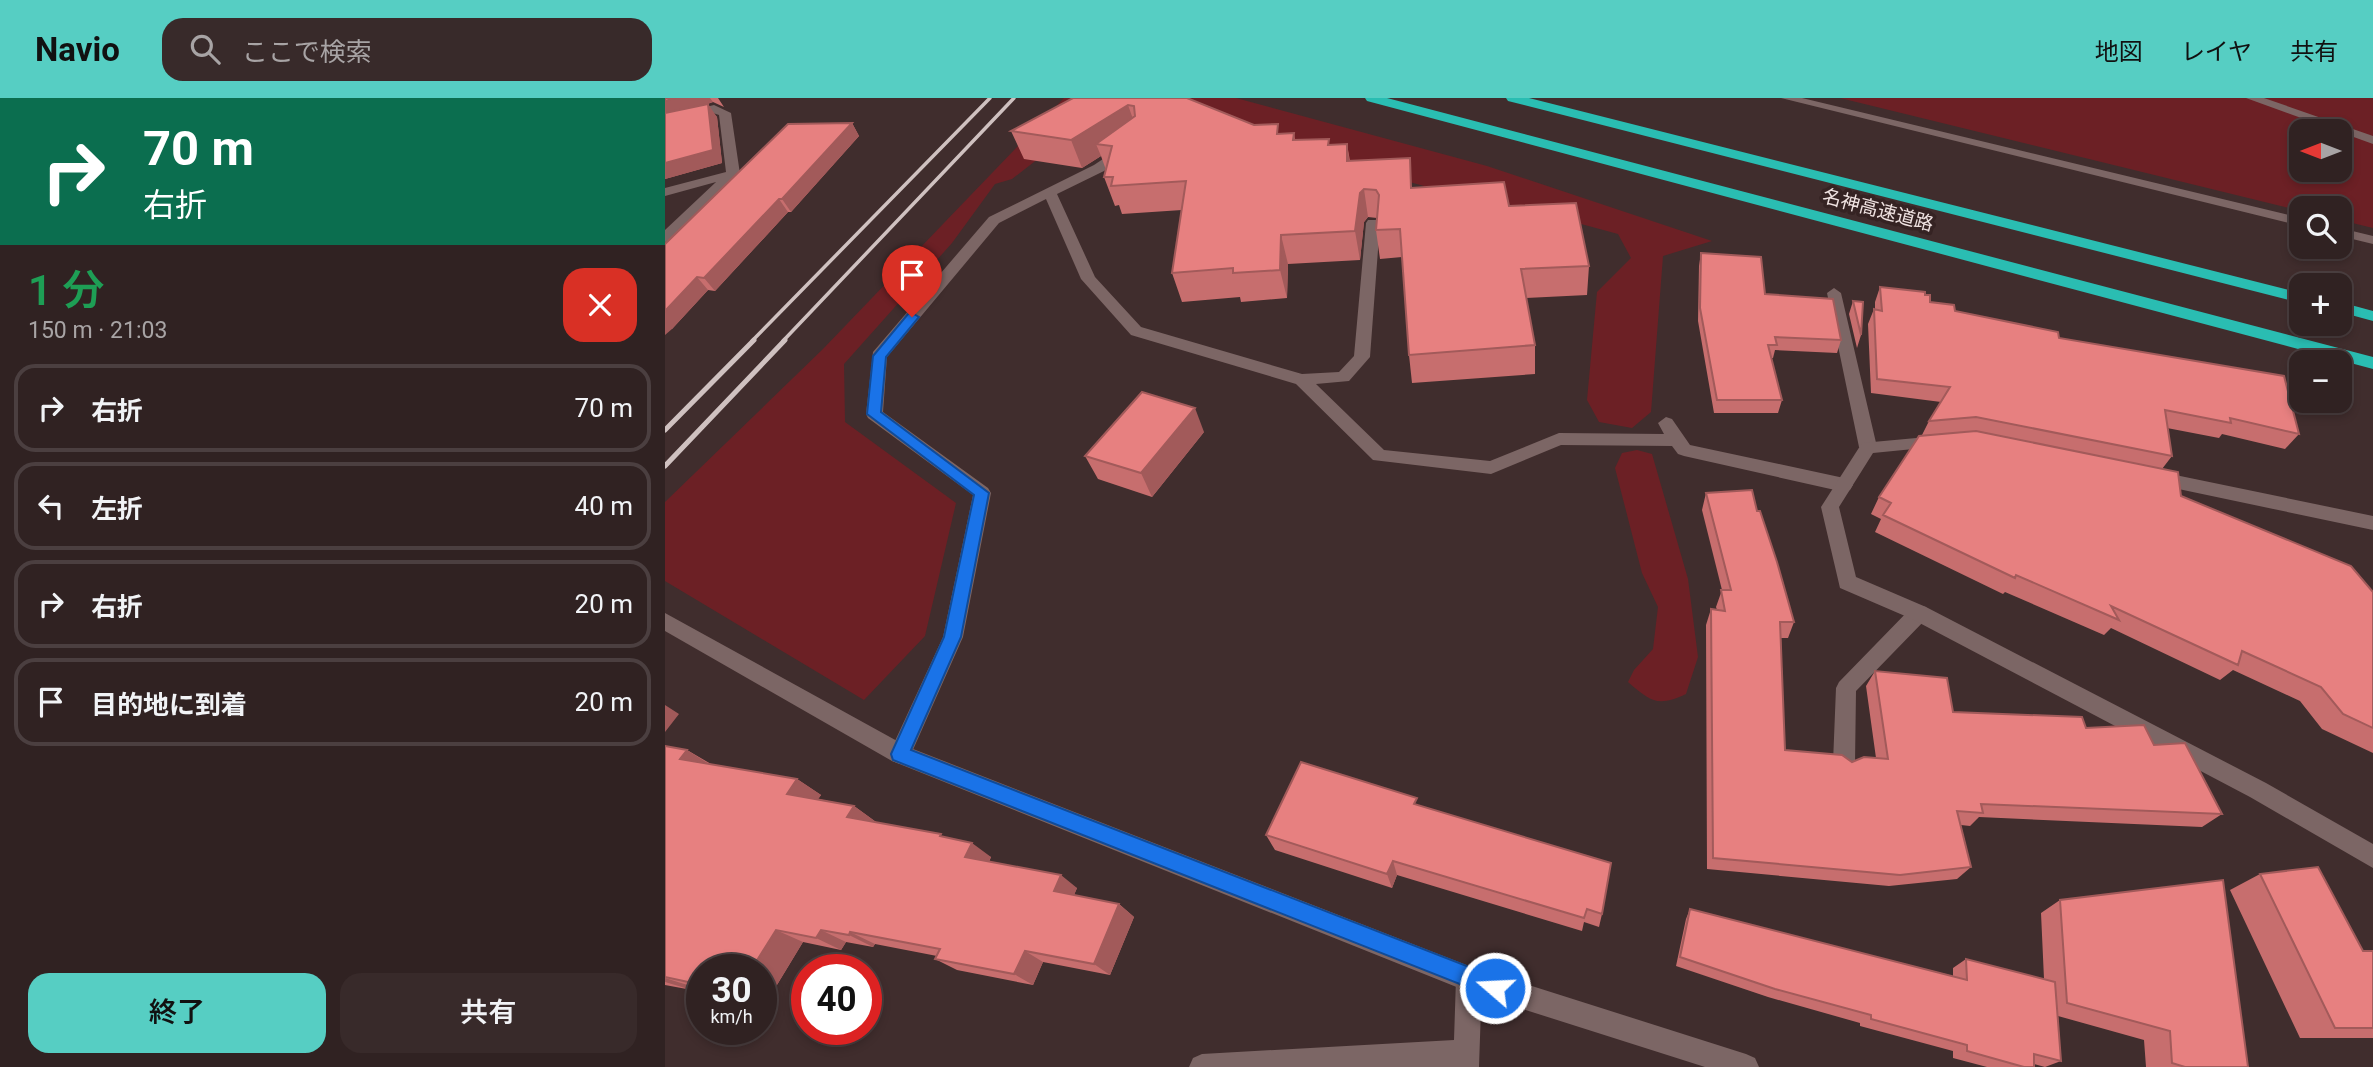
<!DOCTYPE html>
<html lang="ja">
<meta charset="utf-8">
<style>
body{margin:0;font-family:Roboto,"Noto Sans JP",sans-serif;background:#382a2a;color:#f1f3f6;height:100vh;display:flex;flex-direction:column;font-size:26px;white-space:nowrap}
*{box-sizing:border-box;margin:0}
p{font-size:23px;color:#a8a4a5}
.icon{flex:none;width:38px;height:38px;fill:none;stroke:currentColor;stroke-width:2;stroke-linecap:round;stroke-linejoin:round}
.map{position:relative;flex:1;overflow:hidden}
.side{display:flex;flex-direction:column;background:#302222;width:665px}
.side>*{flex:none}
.guide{background:#0b6e4f;color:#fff;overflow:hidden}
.needle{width:46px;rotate:270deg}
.controls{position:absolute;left:1624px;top:21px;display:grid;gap:14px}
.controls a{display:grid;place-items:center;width:63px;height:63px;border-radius:14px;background:#302222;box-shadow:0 4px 10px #0003,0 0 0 2px #4b3f40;font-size:35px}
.speed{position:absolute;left:21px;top:856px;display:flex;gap:14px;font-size:35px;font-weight:700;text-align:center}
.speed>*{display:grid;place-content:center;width:91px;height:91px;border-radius:50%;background:#302222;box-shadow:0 4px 10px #0003,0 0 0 2px #4b3f40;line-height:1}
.speed small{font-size:18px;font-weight:400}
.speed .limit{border:10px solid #d22;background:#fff;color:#111}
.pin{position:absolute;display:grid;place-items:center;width:60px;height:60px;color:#fff;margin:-72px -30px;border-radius:50% 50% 50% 0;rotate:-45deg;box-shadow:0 0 7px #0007}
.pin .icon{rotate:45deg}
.me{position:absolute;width:77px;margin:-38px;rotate:289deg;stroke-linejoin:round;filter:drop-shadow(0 0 5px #0008)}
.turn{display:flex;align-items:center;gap:24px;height:147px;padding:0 28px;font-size:32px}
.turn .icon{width:91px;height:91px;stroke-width:2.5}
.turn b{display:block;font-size:49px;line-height:60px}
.round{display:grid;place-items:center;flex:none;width:74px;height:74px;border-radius:21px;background:#382a2a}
.headline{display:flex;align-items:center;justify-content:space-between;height:119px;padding:0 28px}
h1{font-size:42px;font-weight:600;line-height:52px;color:#1e9e55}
.primary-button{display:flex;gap:14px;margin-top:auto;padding:14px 28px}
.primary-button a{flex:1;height:80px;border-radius:21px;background:#56cec3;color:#111;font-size:28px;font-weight:600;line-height:80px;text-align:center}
.primary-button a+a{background:#382a2a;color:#f1f3f6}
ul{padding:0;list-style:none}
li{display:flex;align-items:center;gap:21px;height:88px;margin:0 14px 10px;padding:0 14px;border:4px solid #4b3f40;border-radius:21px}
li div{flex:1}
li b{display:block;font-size:26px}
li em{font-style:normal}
header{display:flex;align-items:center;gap:42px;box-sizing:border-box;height:98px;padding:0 35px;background:#56cec3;color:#111}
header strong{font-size:33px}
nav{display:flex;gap:38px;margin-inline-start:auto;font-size:24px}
.search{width:490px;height:63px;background:#382a2a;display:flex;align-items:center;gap:18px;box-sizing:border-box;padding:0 24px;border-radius:21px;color:#a8a4a5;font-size:26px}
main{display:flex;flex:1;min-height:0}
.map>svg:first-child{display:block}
</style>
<header>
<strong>Navio</strong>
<div class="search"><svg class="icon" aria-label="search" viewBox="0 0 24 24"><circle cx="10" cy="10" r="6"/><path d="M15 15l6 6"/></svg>ここで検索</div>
<nav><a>地図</a><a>レイヤ</a><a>共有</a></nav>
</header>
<main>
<section class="side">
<div class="guide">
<div class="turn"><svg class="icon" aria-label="right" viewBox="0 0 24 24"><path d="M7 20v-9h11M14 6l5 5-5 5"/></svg><div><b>70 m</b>右折</div></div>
</div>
<div class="headline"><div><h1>1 分</h1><p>150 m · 21:03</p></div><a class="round" style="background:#d93025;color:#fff"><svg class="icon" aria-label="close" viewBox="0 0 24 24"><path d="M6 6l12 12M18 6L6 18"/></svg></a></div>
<ul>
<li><svg class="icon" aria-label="right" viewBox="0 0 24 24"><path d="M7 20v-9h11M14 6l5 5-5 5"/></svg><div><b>右折</b></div><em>70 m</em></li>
<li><svg class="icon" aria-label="left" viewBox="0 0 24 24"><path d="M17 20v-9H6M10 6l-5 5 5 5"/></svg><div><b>左折</b></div><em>40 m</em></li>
<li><svg class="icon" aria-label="right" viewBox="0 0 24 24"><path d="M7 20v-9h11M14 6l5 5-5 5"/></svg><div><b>右折</b></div><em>20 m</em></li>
<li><svg class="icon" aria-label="arrive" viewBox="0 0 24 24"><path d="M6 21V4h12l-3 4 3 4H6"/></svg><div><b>目的地に到着</b></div><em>20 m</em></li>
</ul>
<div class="primary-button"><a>終了</a><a>共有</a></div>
</section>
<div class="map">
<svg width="1708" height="969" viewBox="0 0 1708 969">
<rect width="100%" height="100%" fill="#402d2d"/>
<!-- green -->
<path fill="#6c2025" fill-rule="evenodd" d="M399 0H451L347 81 330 86 287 145 179 266 180 324 291 405 260 538 199 602 0 483V404L158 251Z
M471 0H571L822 68 1047 143 998 158 986 314 967 330 934 324 922 302 932 194 966 160 953 136 820 100 784 95 691 69Z
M1175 0H1708V130L1675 122V110H1636V113ZM1636 33H1675V72H1636Z
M972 352 987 356 1023 481 1033 559 1021 596C993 609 986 604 963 584L969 572 988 551 993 509 977 475 950 370 957 355Z"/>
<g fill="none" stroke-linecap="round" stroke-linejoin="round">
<!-- service -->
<path fill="#7c6665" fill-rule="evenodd" d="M1581 0H1599L1708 38V46Z
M49 7 66 15 75 76 5 143 0 144V132L51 84 0 98V90L61 74 54 17 48 15 0 27V19Z
M459 47 464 48V54L439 73 392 96 430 179 476 229 637 276 674 274 689 258 701 125 703 122H713L715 125 705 259 684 283 651 286 719 352 825 363 894 335 999 336 993 325 1001 319 1007 321 1025 347 1179 380 1185 382 1188 387 1185 392 1179 394 1019 358 1013 356 1007 348 896 347 826 376 708 362 631 286 466 237 416 181 381 101 334 125 222 259 218 314 323 390 326 395 298 539 243 663 235 666 227 663 224 656 278 539 308 397 203 320 201 316 208 254 324 119 429 67Z
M1169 190 1176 195 1212 349 1203 355 1194 349 1162 195Z
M1254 507 1261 509 1264 515 1261 521 1191 593 1190 665 1187 672 1179 675 1171 672 1168 665 1171 590 1174 584 1247 509Z"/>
<!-- minor -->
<path fill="#7c6665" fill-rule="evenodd" d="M1116 0H1137L1636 120V128Z
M1675 130 1708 138V146L1675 138Z
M1273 338 1279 340 1282 344 1279 348 1208 355 1174 409 1191 479 1261 509 1601 685 1708 746V770L1585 699 1247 521 1175 490 1156 409 1197 345Z
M1491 373 1708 418V432L1485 385 1482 380 1485 375Z
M804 868 813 872 817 881 814 969H524L528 960 537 956 789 942 791 881 795 872Z"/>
<!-- tertiary -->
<path fill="#7c6665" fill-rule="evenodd" d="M0 515 243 649 804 868 1081 956 1090 960 1094 969H1040L804 894 227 663 0 533Z"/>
<!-- motorway -->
<path fill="#2abdb2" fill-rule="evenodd" d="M700 0H722L1708 259V271L702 3Z
M841 0H864L1636 195V205L843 3Z
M1675 204 1708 213V223L1675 214Z"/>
<!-- rail-far1 -->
<path stroke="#cfc1c0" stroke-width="3.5" d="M87 243 325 0
M118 243 349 0"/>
<!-- rail -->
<path stroke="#cfc1c0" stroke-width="5" d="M0 332 89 242
M0 368 120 242"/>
</g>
<!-- wall -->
<path fill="#c76e6e" d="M0 0H53L59 9 48 4 40 7 52 19 57 65 0 81Z
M408 0H522L589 27 615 36 629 35 630 42 665 46H682L685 63 748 90 844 108 924 168 922 197 861 200 870 247V276L747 285 744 257 737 159 715 161 711 132 712 120 703 119 699 124 695 162 623 166 622 200 576 204 575 199 517 204 507 175 517 112 457 116 454 107 450 108 439 79 441 72 436 58 417 70 359 61 346 33Z
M187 25 194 38 126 114H123L50 193 43 192 7 231 0 146Z
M1036 155 1100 196 1176 242 1172 255 1110 252 1108 260H1106L1117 302 1113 315H1049L1033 223 1034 168Z
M1215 189 1260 197 1265 204 1290 213 1394 240 1634 336 1620 351 1557 336 1554 340 1502 330 1507 358 1497 371 1516 398 1708 494V655L1657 631 1635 603 1568 572 1555 582 1446 530 1439 537 1340 494 1338 496 1210 434 1216 421 1206 416 1214 399 1257 337 1264 323 1276 304 1206 295 1203 226 1209 211 1210 212V204Z
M1188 203 1196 237 1192 250 1184 216Z
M539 334 487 399 433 381 420 358Z
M1041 395 1092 413 1129 524 1123 540H1116L1120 652 1187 664 1211 660 1201 588 1210 573 1288 614 1421 630 1489 647 1557 716 1537 729 1314 719 1305 728 1296 727 1306 769 1292 781 1224 788 1042 771 1041 527 1046 511 1052 512 1051 509 1057 492 1037 412Z
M0 648 22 652 46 666 132 681 156 697 153 701 189 708 211 724H210L281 740 326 759 324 764 412 790 409 797 454 806 469 819 445 877 378 864 368 887 292 872 270 861 272 858 210 846 208 849 181 844 176 852 138 844 101 905 96 904V872H37V891L29 889 27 892 0 887Z
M754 708 937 816 934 829 919 824 917 833 732 777 727 790 610 752 601 737Z
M1595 776 1698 853H1708V940H1635L1565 792Z
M1395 802 1583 969H1481L1479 942 1393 918 1396 963 1380 969 1369 966 1359 969H1322L1288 960V953L1195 928V925L1103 899 1011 868 1021 821 1025 811 1288 878V870L1301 861 1379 881 1376 815Z"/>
<!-- shaded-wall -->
<path fill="#a25a5a" d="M10 0H45L48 4 0 18V3Z
M43 6 52 19 57 65 0 81V65Z
M463 7 473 35 447 48 431 46 436 58 417 70 406 42Z
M187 25 194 38 126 114 117 101Z
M682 46 686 74 682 63Z
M699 91 703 119 699 124 695 162 690 133 695 95Z
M114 101 123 114 50 193 39 180Z
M616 137 623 166 622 200 615 172Z
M32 179 43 192 7 231 0 237V213Z
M530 310 539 334 487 399 476 375Z
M0 607 14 616 0 634Z
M22 652 49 669 15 661Z
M132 681 156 697 146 711 122 696Z
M189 708 211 724 204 734 182 719Z
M307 745 326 759 319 773 300 759Z
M728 763 732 777 727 790 722 776Z
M396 777 412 790 405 806 389 793Z
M454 806 469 819 445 877 429 866Z
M111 832 138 844 101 905 96 903V872H86Z
M156 832 181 844 176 852 151 840Z
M185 834 210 846 208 849 184 837Z
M360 853 378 864 368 887 349 876Z
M0 880 29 889 27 892 0 884Z"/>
<!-- building -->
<path fill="#e78080" stroke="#a25a5a" stroke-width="2" d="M0 0H10L0 3Z
M408 0H522L589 27 613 26 612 36 629 35 628 42 664 41 663 47 682 46V63L745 60 746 90 839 84 844 108 911 105 924 168 856 171 870 247 744 257 735 131 711 132 714 97 711 92 699 91 695 95 690 133 616 137 615 172 568 175V170L507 175 521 83 446 88 448 79H439L447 48 431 46 470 18 469 8 463 7 406 42 346 33Z
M43 6 48 52 0 65V15Z
M187 25 117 101H114L39 180 32 179 0 213V146L123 26Z
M1036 155 1096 159 1100 196 1168 201 1176 242 1110 239 1112 247H1103L1117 302H1052L1035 210Z
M1215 189 1260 194V197H1265V204L1289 207 1290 213 1393 234 1394 240 1619 278 1634 336 1565 320 1566 325 1500 312 1507 358 1311 319 1264 323 1285 289 1212 281 1209 211 1217 213Z
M1188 203 1198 204 1196 237Z
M477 294 530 310 476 375 420 358Z
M1311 333 1513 374 1516 398 1686 468 1708 494V630L1678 616 1656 589 1577 553 1573 567 1446 508 1454 522 1351 477 1350 480 1218 417 1226 405 1214 399 1254 338Z
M1087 392 1092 413H1095L1112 464 1129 524H1115L1120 652 1177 657 1187 664 1199 659 1223 661 1210 573 1282 580 1288 614 1417 619 1421 630 1479 627 1489 647 1520 645 1557 716 1316 706 1318 715 1292 713 1306 769 1235 777 1048 760 1046 511 1060 513 1056 492H1066L1041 395Z
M0 648 22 652 15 661 132 681 122 696 189 708 182 719 276 736 275 738 307 745 300 759 396 777 389 793 454 806 429 866 360 853 349 876 270 861 275 851 185 834 184 837 156 832 151 840 111 832 86 872H37V887L0 879Z
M636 664 752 700 749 706 946 765 937 816 922 811 919 820 728 763 722 776 601 737Z
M1653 769 1698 853H1708V930H1670L1595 776Z
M1558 782 1583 969H1520L1507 965 1505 933 1402 905 1395 802Z
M1025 811 1302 882 1301 861 1390 884 1396 963 1369 956V969H1359L1302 953V947L1206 921V917L1110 891 1015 859Z"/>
<!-- route -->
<path fill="#1a73e8" stroke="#114b97" stroke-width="2" d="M247 215 254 219 221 259 216 314 324 395 296 539 246 652 830 879 837 882 840 890 837 897 830 900 228 662 226 656 279 539 309 397 202 316 208 258 243 216Z"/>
<g text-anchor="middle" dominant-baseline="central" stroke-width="7" stroke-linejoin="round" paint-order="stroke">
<!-- far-street labels -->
<g font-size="19" fill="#efe2e1" stroke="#352323">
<text transform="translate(1213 112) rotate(15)">名神高速道路</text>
</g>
</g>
</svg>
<div class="controls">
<a><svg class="needle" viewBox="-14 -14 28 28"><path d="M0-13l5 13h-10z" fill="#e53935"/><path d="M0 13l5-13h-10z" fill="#a8a4a5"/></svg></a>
<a><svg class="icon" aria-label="search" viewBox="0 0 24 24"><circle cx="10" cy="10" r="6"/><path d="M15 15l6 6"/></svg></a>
<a>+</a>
<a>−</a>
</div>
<div class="speed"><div>30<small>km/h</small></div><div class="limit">40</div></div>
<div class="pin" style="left:247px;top:219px;background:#d93025"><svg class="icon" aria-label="arrive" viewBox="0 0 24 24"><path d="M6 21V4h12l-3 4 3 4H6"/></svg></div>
<svg class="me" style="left:830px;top:890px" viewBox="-20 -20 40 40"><circle r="17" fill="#1a73e8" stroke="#fff" stroke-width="3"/><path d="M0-11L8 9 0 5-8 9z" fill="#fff"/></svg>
</div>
</main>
